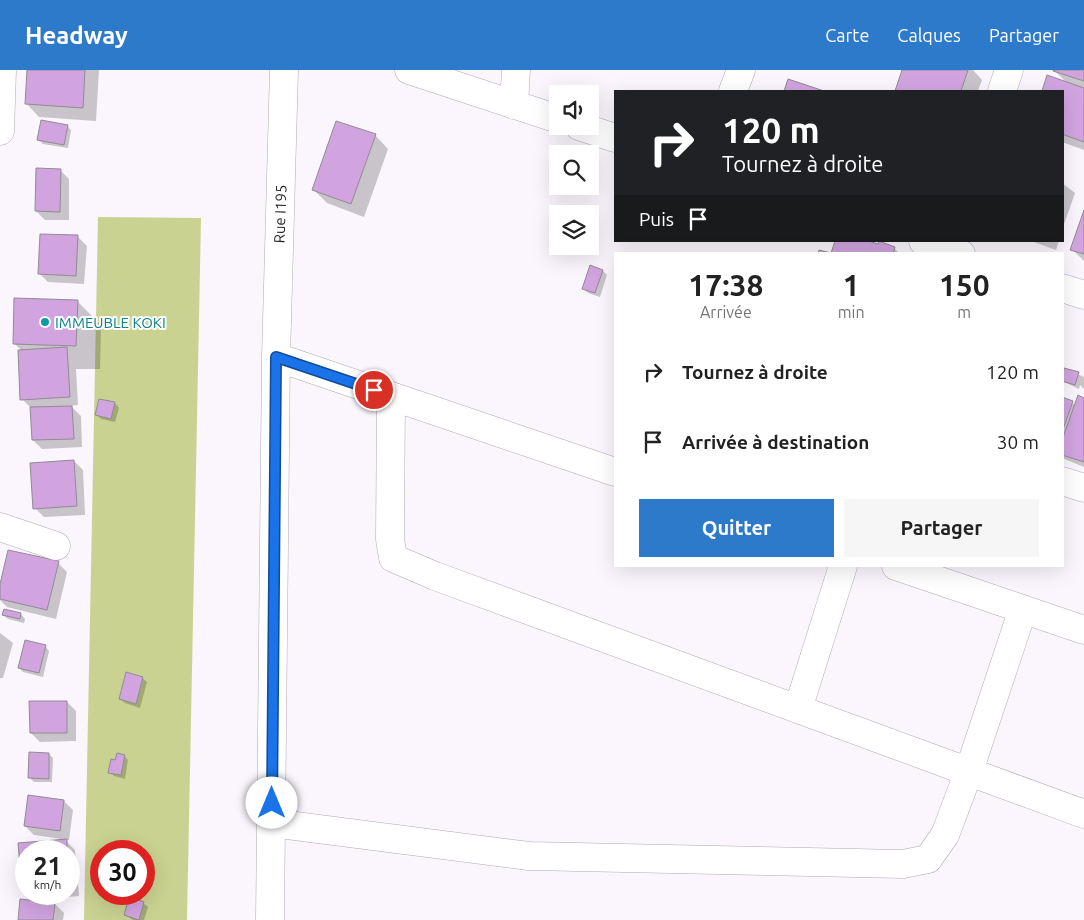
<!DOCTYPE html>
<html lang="fr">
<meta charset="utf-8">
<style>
body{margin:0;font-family:Ubuntu,sans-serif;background:#f6f6f6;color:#222;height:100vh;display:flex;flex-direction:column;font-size:19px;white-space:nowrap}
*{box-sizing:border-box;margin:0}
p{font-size:16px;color:#767676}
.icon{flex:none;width:28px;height:28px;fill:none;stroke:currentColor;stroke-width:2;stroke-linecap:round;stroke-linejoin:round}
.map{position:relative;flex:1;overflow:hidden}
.panel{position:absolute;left:614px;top:182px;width:450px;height:315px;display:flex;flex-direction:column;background:#fff;border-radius:0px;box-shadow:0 5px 20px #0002}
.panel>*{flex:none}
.guide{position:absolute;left:614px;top:20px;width:450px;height:152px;border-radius:0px;box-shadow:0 5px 20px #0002;background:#202124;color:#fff;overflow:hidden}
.controls{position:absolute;left:549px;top:15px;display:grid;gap:10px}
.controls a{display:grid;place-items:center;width:50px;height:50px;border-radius:0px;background:#fff;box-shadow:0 5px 20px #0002;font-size:25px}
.speed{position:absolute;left:15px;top:770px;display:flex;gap:10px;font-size:25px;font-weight:700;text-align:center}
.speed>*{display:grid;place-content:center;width:65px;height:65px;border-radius:50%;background:#fff;box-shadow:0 5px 20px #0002;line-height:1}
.speed small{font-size:12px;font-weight:400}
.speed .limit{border:8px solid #d22;background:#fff;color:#111}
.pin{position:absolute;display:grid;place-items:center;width:42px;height:42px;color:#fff;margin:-21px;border:2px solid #fff;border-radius:50%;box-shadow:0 1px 5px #0007}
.me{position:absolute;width:55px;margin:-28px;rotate:0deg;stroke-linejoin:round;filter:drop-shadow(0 0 4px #0008)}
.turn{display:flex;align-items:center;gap:18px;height:105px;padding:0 25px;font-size:22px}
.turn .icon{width:65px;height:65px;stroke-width:2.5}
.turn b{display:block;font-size:35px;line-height:42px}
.then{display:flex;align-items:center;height:48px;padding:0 25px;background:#0003;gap:10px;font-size:19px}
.eta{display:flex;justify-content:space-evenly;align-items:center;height:85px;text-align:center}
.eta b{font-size:30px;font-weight:600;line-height:35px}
.primary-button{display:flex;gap:10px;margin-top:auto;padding:10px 25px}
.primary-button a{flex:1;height:58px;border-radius:0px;background:#2e7aca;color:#fff;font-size:20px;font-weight:600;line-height:58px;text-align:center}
.primary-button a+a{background:#f6f6f6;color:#222}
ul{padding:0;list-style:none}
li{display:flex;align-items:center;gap:15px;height:70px;padding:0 25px}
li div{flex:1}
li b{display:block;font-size:19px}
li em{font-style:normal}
header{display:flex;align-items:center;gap:30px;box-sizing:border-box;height:70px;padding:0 25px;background:#2e7aca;color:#fff}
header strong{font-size:24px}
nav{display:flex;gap:28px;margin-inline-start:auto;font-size:18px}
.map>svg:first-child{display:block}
</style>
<header>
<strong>Headway</strong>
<nav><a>Carte</a><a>Calques</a><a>Partager</a></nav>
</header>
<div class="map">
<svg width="1084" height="850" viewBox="0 0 1084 850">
<rect width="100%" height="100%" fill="#fbf5fd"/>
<!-- green -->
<path fill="#cad291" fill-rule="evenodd" d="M98 147 201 148 187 850H84ZM101 781H144V824H101Z"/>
<!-- shadow -->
<path fill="#0003" d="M28 0H99L96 51 39 47 26 33Z
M903 0H973L982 10 978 21H896Z
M1054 0H1084V80L1062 72V21H1043L1048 7 1068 14Z
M67 56 71 60 68 78 43 74 38 69Z
M375 65 388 79 364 147 327 133 313 119Z
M60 100 69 109V150H45L36 141Z
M1062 113 1075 123 1062 160Z
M1084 144V191L1072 179Z
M78 167 87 176 84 214 48 212 39 203Z
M1031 171H1059L1056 180Z
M894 178 900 184H832Z
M603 201 607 205 600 227 588 223 583 218Z
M77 231 101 255 100 299H76L78 335 71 336 81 346 82 377 42 379 33 370 31 338 22 329V281L14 273Z
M1065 299 1084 307V319L1080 315 1079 319 1062 311Z
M1062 328 1076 335 1084 329V397L1062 388Z
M115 333 119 338 115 352 101 349 97 345Z
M74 391 83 400 85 445 44 447 35 438Z
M58 493 67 502 56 549 7 537 0 530V519Z
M21 544 25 549 24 553 8 549 3 545Z
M0 563 13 573 3 608H0Z
M45 576 49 581 43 607 23 602 19 598Z
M142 608 147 612 140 638 125 633 120 629Z
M67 632 76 641V671L40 672 31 663Z
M49 684 53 688 52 712H34L30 708Z
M124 686 128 690 125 709 114 706 110 702 116 692Z
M64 731 73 740 69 770 34 765 25 756Z
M66 771 75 780 79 826 32 830 27 824H69V781H26V823L23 821 20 774Z
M143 833 148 837 144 850H133L125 845Z
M55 834 64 843 63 850H19Z"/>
<!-- building -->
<path fill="#d1a4e0" stroke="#908b92" d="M27 0H85L83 38 25 34Z
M902 0H968L961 21H895Z
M1084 0V11L1053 1V0Z
M1047 5 1084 18V72L1062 64V21H1042Z
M788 9 824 21H784Z
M41 50 68 55 64 75 37 70Z
M336 51 376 64 351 134 312 120Z
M36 98 61 99 60 142 35 141Z
M1084 140V184L1070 180Z
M40 164 78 165 76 206 38 204Z
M835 171H869L878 174 879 171 895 177 893 184H818L819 180 831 183Z
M590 195 603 200 595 223 582 219Z
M14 228 78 230 76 276 13 274Z
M67 277 70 327 20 330 18 280Z
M1064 298 1079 302 1075 315 1062 311Z
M1078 325 1084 328V392L1062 385V370Z
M1062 327 1073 331 1062 362Z
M99 329 115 332 111 349 95 345Z
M72 336 74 369 32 370 30 337Z
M74 390 77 436 33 439 30 393Z
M8 480 59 491 47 540 0 529V514Z
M4 539 21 543 20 549 2 545Z
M25 570 46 575 39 603 18 598Z
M126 602 143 607 136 634 119 629Z
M29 631H67V663H30Z
M29 682 49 683V709L28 708Z
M117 683 125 685 121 705 108 703 111 689 115 690Z
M28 725 64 730 60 761 24 756Z
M67 769V781H26V821H22L18 773Z
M129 827 144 832 139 850 124 845Z
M20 829 55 833 53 850H18Z"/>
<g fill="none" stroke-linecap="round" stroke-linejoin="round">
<defs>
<path id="minor" d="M409 0 558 49
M733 21 741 0
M1002 21 1009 0
M514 35 516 0
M579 56 615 68
M0 61 2 0
M923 171 961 184
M1062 218 1084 225
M276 287 615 402
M391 326 390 469 393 488 435 506 1084 744
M1062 411 1084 418
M0 457 56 476
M896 496 1084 560
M798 639 843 496
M272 753 529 786 903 794 928 789 945 765 969 701 1023 539
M270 850 276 287 284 0"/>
</defs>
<!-- minor casing -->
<use href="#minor" stroke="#b0aab2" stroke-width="29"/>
<!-- minor -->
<use href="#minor" stroke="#fff" stroke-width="28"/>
</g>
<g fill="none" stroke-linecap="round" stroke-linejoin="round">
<defs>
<path id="route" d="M272 733 276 287 374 320"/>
</defs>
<!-- route casing -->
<use href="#route" stroke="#114b97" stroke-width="12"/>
<!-- route -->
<use href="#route" stroke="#1a73e8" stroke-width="9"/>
</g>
<!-- markers -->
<circle fill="#0f9aa8" stroke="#fff" stroke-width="2" cx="45" cy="252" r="5"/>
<g text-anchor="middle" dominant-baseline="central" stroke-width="4" stroke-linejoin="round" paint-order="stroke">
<!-- street labels -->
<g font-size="15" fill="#211f22" stroke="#fff">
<text transform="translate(280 144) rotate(-88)">Rue I195</text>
</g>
<!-- culture labels -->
<g font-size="15" fill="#0d838f" stroke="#fff" text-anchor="start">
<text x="55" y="252">IMMEUBLE KOKI</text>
</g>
</g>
</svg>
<div class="controls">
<a><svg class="icon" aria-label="sound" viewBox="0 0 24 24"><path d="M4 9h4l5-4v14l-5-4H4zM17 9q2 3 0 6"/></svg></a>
<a><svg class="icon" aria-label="search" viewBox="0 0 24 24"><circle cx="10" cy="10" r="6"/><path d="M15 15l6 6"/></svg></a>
<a><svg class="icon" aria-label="layers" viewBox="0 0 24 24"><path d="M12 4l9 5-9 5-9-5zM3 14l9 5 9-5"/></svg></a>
</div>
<div class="speed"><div>21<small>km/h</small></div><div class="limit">30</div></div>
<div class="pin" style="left:374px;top:320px;background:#d93025"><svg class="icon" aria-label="arrive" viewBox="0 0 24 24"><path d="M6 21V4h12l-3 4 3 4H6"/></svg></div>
<svg class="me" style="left:272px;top:733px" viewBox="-20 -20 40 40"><circle r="19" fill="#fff"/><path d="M0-13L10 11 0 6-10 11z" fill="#1a73e8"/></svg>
<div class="guide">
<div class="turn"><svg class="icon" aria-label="right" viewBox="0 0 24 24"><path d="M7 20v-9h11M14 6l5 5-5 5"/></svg><div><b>120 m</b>Tournez à droite</div></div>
<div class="then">Puis<svg class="icon" aria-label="arrive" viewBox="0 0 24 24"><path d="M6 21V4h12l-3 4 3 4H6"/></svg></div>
</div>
<section class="panel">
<div class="eta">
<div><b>17:38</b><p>Arrivée</p></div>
<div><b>1</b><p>min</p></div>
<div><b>150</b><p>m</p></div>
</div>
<ul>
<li><svg class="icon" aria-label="right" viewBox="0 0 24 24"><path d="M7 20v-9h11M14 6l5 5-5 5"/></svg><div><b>Tournez à droite</b></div><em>120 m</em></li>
<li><svg class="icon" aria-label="arrive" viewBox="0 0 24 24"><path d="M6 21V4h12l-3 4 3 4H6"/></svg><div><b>Arrivée à destination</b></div><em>30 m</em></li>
</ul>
<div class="primary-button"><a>Quitter</a><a>Partager</a></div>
</section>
</div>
